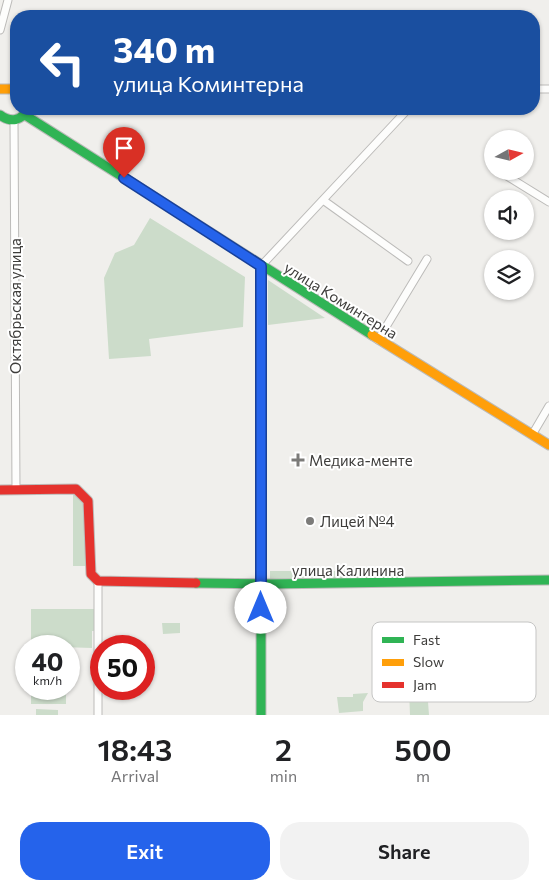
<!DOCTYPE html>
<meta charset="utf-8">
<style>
body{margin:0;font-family:Commissioner,sans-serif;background:#f2f2f2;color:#202124;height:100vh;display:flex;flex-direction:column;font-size:19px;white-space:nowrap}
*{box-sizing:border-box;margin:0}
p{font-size:16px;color:#757577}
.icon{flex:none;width:28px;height:28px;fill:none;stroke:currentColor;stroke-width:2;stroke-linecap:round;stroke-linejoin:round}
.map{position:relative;height:715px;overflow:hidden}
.details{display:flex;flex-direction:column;background:#fff;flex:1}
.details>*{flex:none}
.banner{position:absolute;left:10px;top:10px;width:530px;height:105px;border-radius:20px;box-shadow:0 1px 4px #0004;background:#1a4fa0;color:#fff;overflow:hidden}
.needle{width:32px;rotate:82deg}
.buttons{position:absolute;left:484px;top:130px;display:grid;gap:10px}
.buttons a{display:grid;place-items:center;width:50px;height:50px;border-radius:50%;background:#fff;box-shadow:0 1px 4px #0004;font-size:25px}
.speed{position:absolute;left:15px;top:635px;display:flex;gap:10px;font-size:25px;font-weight:700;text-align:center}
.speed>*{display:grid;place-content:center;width:65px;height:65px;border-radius:50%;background:#fff;box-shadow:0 1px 4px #0004;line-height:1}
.speed small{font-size:12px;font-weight:400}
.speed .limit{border:8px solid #d22;background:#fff;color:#111}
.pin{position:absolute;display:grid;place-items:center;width:42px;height:42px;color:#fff;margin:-51px -21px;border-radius:50% 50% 50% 0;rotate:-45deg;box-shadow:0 0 5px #0007}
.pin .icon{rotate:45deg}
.me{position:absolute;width:55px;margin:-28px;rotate:0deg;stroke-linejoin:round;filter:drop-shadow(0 0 4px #0008)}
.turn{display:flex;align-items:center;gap:18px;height:105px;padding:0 20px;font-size:22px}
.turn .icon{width:65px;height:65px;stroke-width:2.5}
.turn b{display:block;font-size:35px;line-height:42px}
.eta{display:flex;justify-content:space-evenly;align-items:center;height:85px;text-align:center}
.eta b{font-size:30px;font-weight:600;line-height:35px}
.primary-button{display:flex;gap:10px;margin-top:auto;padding:10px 20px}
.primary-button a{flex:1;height:58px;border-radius:20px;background:#2563eb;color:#fff;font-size:20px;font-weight:600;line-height:58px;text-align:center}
.primary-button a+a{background:#f2f2f2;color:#202124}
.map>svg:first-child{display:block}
</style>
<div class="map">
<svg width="549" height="715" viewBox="0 0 549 715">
<rect width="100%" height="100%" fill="#f0efec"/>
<!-- green -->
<path fill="#ccdcca" d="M150 218 245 277 243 327 149 339 151 356 109 359 104 278 115 253 134 245Z
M268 280 325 318 268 325Z
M73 494 79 495 85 502 88 566H73Z
M270 571H391V581H270Z
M31 609H96V631H92V648L31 646Z
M162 623H180V633L163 634Z
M31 689H66V704H31Z
M427 689 429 715H410L409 690Z
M368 693 363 702V711L339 713 337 697H353V694Z
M36 709 58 710V715H36Z"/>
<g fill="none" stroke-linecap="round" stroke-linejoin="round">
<defs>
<path id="street" d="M0 30 8 0
M534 89H549
M14 121 16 490
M502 173 549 202
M323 200 408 261
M261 266 408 109
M378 340 427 259
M532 435 549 406
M98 581V715"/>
<path id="fast" d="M0 115C11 123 21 121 28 109
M25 115 372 335
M261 266V715
M196 583 268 584 549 580"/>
<path id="slow" d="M0 89H16
M372 335 549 445"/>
<path id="jam" d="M0 490 76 489 88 501 91 574 98 581 196 583"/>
</defs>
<!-- street casing -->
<use href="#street" stroke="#bcbbb9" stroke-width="9"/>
<!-- fast casing -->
<use href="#fast" stroke="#bcbbb9" stroke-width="11"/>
<!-- slow casing -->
<use href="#slow" stroke="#bcbbb9" stroke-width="11"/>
<!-- jam casing -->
<use href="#jam" stroke="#bcbbb9" stroke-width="11"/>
<!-- street -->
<use href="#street" stroke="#fdfdfc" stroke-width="7"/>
<!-- fast -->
<use href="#fast" stroke="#30b455" stroke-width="9"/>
<!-- slow -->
<use href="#slow" stroke="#ff9f0a" stroke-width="9"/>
<!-- jam -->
<use href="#jam" stroke="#e5322d" stroke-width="9"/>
</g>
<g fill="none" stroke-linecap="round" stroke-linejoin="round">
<defs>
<path id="route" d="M124 178 261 266V608"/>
</defs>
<!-- route casing -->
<use href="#route" stroke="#184099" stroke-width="12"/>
<!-- route -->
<use href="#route" stroke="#2563eb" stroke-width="9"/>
</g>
<!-- markers -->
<g fill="#7c7b79" stroke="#fff" stroke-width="2">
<path d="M295.5 452.5h5v5h5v5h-5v5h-5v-5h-5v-5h5z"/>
<circle cx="310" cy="521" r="5"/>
</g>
<g text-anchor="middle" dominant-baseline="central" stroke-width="4" stroke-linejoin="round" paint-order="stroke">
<!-- street labels -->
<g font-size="15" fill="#3e3d3b" stroke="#fff">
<text transform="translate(341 300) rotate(32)">улица Коминтерна</text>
<text transform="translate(15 306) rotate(-90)">Октябрьская улица</text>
<text x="348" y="570">улица Калинина</text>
</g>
<!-- poi labels -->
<g font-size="15" fill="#3e3d3b" stroke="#fff" text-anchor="start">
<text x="309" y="460">Медика-менте</text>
<text x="320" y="521">Лицей №4</text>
</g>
</g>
<!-- legend -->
<rect x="372" y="622" width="164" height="80" rx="8" fill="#fff" stroke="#c5c5c4" stroke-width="1"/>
<rect x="382" y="637" width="22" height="6" fill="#30b455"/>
<rect x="382" y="659" width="22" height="7" fill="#ff9f0a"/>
<rect x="382" y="682" width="22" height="6" fill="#e5322d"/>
<g font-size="14" fill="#3e3d3b">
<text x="413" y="645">Fast</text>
<text x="413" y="667">Slow</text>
<text x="413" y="690">Jam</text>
</g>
</svg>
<div class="buttons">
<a><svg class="needle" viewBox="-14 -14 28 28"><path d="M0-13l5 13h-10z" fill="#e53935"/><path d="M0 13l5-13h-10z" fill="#757577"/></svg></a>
<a><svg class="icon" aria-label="sound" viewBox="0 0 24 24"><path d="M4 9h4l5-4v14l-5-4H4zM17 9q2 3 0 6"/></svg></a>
<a><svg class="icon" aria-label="layers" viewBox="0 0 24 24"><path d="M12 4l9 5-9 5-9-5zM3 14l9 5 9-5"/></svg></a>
</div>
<div class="speed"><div>40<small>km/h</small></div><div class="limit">50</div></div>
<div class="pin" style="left:124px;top:178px;background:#d93025"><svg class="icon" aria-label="arrive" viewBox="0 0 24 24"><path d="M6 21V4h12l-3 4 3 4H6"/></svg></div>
<svg class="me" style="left:261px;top:608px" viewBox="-20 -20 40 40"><circle r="19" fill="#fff"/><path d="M0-13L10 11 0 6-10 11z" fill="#2563eb"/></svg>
<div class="banner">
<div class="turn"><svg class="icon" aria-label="left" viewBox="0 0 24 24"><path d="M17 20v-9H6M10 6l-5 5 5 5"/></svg><div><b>340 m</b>улица Коминтерна</div></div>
</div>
</div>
<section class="details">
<div class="eta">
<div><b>18:43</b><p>Arrival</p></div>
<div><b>2</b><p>min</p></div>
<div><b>500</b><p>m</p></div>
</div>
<div class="primary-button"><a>Exit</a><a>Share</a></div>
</section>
